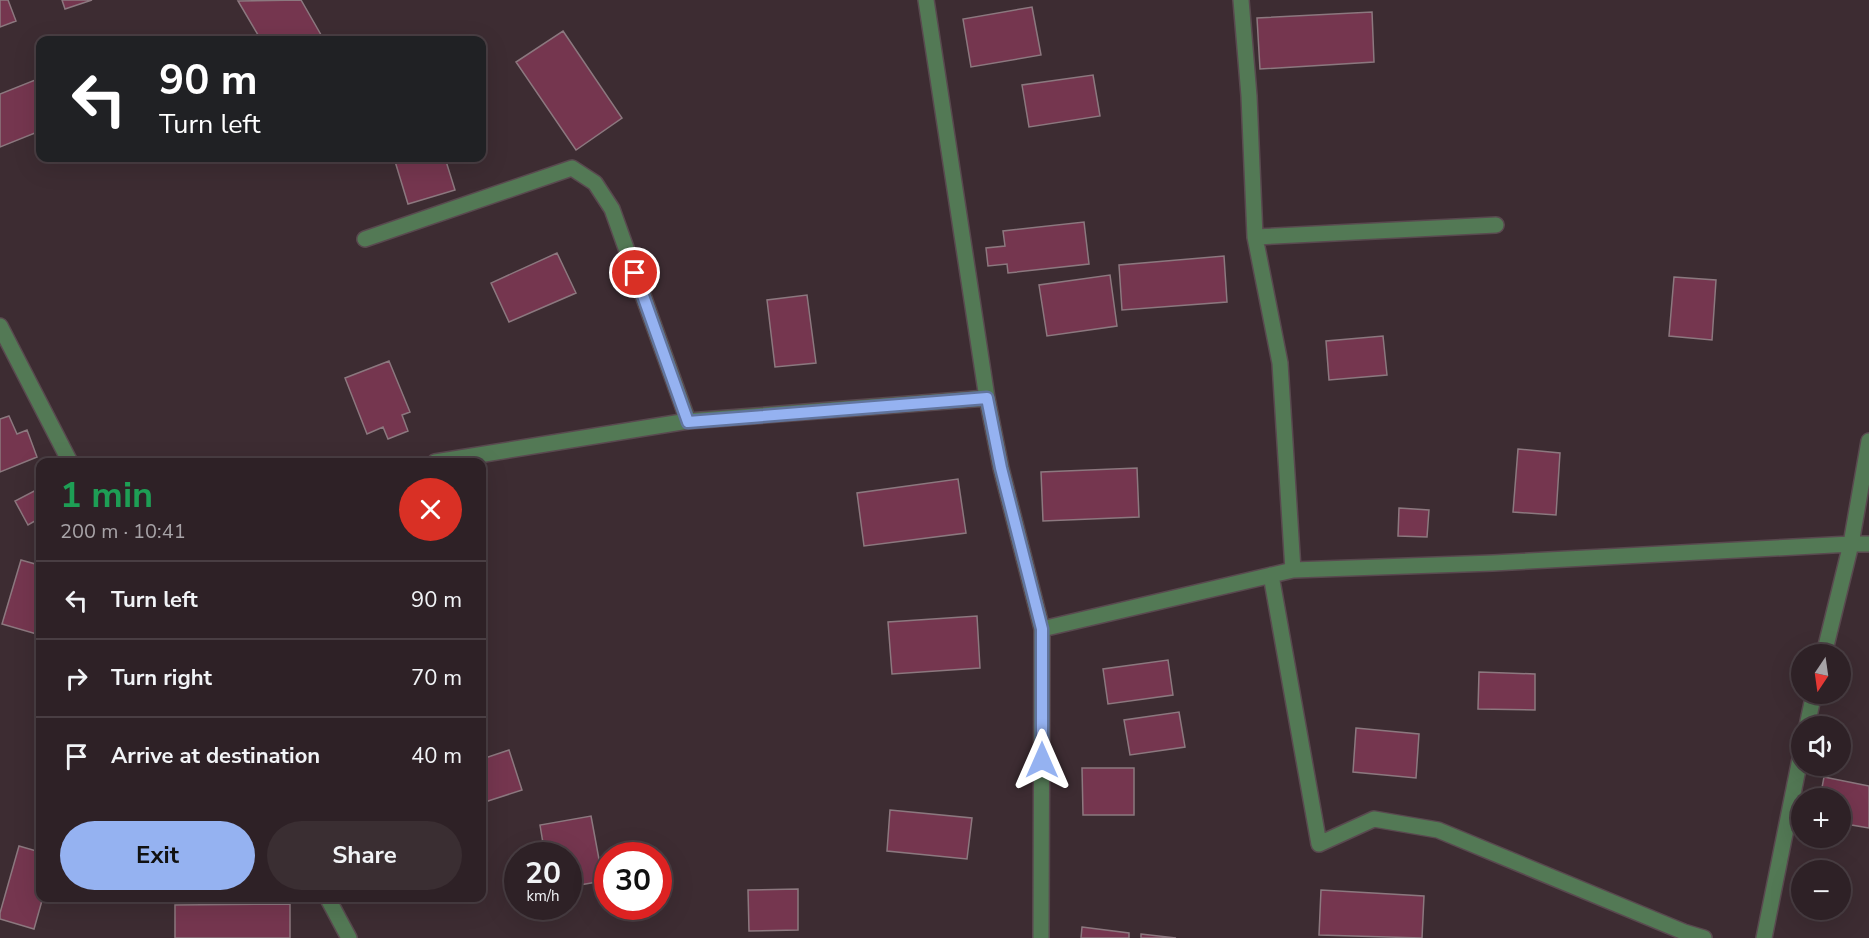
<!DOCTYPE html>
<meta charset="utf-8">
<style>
body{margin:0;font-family:"Nunito Sans",sans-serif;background:#3a2e32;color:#f1f3f6;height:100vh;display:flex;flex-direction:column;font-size:22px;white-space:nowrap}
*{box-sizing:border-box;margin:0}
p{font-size:20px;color:#a7a3a7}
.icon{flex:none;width:33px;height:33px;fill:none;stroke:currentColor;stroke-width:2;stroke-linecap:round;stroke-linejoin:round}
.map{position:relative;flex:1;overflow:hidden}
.drawer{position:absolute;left:36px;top:458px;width:450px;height:444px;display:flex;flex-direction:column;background:#2e2126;border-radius:12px;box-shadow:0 6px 24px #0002,0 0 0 2px #493e43}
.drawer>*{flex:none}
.hud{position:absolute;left:36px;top:36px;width:450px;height:126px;border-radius:12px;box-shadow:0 6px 24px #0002,0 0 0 2px #493e43;background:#202124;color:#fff;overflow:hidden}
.needle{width:39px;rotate:193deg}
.buttons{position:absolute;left:1791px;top:644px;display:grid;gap:12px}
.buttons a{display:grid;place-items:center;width:60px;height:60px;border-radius:50%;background:#2e2126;box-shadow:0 6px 24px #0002,0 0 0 2px #493e43;font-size:30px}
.speed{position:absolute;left:504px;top:842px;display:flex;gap:12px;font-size:30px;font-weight:700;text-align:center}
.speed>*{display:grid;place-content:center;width:78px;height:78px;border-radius:50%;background:#2e2126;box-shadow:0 6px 24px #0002,0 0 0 2px #493e43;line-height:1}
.speed small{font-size:15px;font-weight:400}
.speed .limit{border:9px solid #d22;background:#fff;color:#111}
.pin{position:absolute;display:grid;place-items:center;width:51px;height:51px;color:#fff;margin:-26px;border:3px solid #fff;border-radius:50%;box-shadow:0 2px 6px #0007}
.me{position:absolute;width:66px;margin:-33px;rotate:0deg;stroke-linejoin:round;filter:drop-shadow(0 0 4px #0008)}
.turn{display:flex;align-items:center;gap:21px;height:126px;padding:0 24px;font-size:27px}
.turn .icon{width:78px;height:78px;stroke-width:2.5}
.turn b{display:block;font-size:42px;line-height:51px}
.round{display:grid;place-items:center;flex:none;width:63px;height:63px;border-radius:32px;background:#3a2e32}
.overview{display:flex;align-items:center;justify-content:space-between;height:102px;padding:0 24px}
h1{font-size:36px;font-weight:700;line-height:45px;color:#1e9e55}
.primary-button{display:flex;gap:12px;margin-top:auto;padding:12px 24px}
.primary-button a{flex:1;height:69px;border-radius:36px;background:#95b2f1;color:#111;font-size:24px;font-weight:700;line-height:69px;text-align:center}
.primary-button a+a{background:#3a2e32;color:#f1f3f6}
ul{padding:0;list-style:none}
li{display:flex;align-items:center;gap:18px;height:78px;padding:0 24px;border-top:2px solid #493e43}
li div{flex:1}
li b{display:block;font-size:22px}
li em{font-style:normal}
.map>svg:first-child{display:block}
</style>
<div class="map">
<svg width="1869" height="938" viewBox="0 0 1869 938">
<rect width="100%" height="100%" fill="#3d2c32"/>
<!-- building -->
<path fill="#75364f" stroke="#8c787f" stroke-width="1.5" d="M0 0H8L16 21 0 27Z
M62 0H92L65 9Z
M301 0 324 40H261L238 1Z
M1032 7 1041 55 971 67 963 19Z
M1372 12 1374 62 1260 69 1257 18Z
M563 31 622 118 576 150 516 62Z
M1093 75 1100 116 1029 127 1022 85Z
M40 78V131L0 147V94Z
M394 158H445L455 190 408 204Z
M1084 222 1089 264 1008 273 1007 264 988 266 986 248 1005 246 1003 231Z
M557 253 576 293 509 322 491 283Z
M1224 256 1227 302 1122 310 1119 265Z
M1110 275 1117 326 1047 336 1039 285Z
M1674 277 1716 280 1712 340 1669 336Z
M807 295 816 363 775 367 767 300Z
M1383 336 1387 375 1329 380 1326 341Z
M389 361 410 412 402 415 408 431 388 439 383 427 367 434 345 378Z
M9 416 17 434 27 430 37 457 0 472V419Z
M1518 449 1560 453 1556 515 1513 512Z
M1137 468 1139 517 1043 521 1041 472Z
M958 479 966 533 864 546 857 493Z
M40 488V518L28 525 15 501Z
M1399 508 1429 510 1427 537 1398 536Z
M21 560 39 565 40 561V635L2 624Z
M977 616 980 668 892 674 888 622Z
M1168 660 1173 695 1108 704 1103 669Z
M1479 672 1535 674V710L1478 709Z
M1179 712 1185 747 1130 755 1124 720Z
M1356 728 1419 734 1416 778 1353 772Z
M509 750 522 790 482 803V759Z
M1082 768H1134V815H1083Z
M1824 777 1869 786V828L1840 823V798H1820Z
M890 810 972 818 967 859 887 851Z
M591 816 603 881 568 887V855H545L540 825Z
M19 846 40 852V897H43L34 929 0 919V913Z
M798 889V930L749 931 748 890Z
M1321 890 1424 896 1422 938 1319 935Z
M290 904V938H175V905Z
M1082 927 1129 933V938H1081Z
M1141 934 1176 938H1141Z"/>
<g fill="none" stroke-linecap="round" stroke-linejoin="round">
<defs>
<path id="minor" d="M926 0 987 398
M1241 0 1249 96 1255 237 1280 363 1293 570
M1255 237 1496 225
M365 239 572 168 595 183 612 209 688 421
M0 326 70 462
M435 462 688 421 987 398 1001 468 1042 629 1041 938
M1271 575 1319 844 1374 819 1438 830 1684 932 1704 938
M1042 629 1293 570 1493 563 1851 544 1869 441
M1824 654 1851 544H1869
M1807 726 1814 693
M327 897 349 938
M1764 938 1802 749"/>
</defs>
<!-- minor casing -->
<use href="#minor" stroke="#59494f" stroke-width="18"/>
<!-- minor -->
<use href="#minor" stroke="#537955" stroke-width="15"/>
</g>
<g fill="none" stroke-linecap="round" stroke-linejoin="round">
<defs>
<path id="route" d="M635 273 688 422 987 398 1001 468 1042 629V760"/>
</defs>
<!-- route casing -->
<use href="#route" stroke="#61749d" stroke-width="15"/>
<!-- route -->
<use href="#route" stroke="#95b2f1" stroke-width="10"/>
</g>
</svg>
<div class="buttons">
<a><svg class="needle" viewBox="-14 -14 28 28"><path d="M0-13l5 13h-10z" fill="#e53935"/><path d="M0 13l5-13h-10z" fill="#a7a3a7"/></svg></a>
<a><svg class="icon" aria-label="sound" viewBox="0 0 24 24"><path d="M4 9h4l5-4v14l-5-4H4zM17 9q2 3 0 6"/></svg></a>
<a>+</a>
<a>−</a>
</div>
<div class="speed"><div>20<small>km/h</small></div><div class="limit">30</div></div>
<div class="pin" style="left:635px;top:273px;background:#d93025"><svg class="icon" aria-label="arrive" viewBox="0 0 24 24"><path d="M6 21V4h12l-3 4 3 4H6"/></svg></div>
<svg class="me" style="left:1042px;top:760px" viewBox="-20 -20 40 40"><path d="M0-17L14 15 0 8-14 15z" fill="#95b2f1" stroke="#fff" stroke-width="4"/></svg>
<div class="hud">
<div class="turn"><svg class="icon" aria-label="left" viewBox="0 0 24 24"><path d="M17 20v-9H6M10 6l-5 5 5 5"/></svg><div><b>90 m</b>Turn left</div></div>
</div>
<section class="drawer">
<div class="overview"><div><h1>1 min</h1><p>200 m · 10:41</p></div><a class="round" style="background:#d93025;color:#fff"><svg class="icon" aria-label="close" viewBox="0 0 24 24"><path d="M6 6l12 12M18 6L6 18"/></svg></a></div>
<ul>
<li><svg class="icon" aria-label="left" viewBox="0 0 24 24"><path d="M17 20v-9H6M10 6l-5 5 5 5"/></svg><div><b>Turn left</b></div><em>90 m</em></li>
<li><svg class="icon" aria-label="right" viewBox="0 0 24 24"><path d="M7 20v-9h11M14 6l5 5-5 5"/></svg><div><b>Turn right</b></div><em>70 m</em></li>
<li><svg class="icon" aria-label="arrive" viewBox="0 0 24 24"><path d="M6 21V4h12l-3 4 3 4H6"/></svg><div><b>Arrive at destination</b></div><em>40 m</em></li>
</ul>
<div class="primary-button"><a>Exit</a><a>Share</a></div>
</section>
</div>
